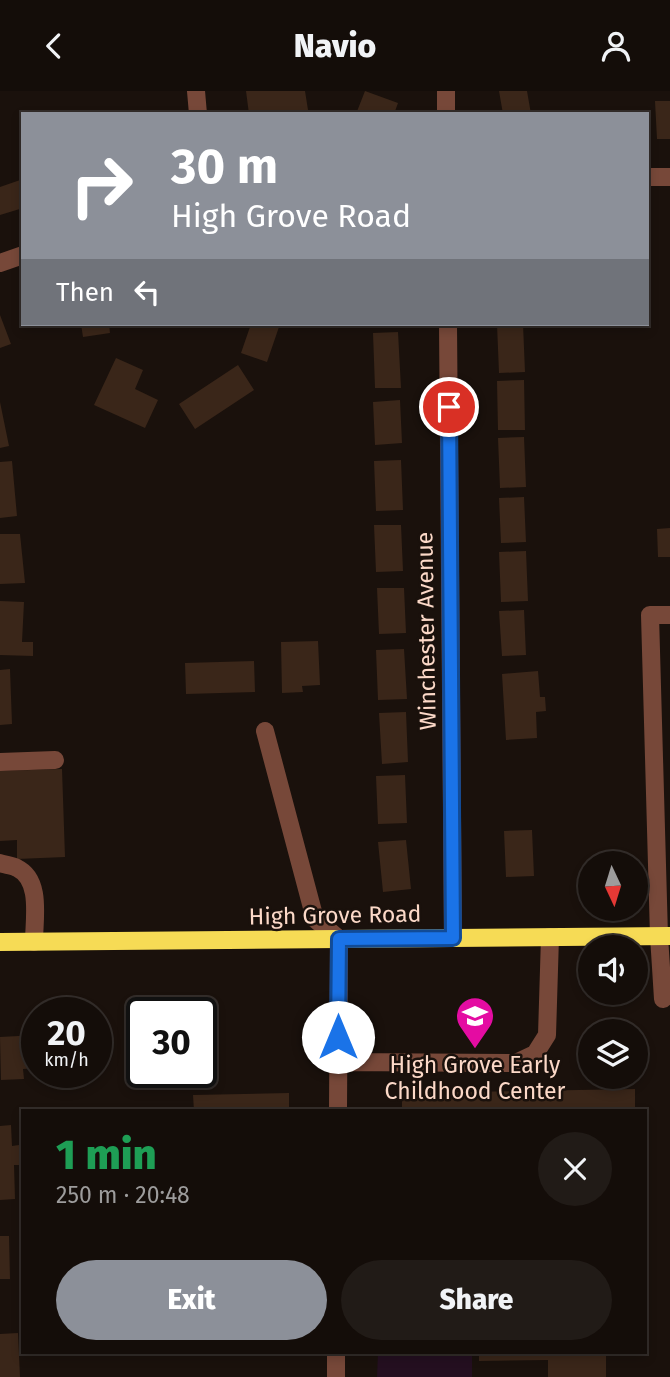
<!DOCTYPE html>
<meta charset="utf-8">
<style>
body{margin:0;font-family:"Fira Sans",sans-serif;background:#211b17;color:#f1f3f6;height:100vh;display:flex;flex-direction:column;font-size:26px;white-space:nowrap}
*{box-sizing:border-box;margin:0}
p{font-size:23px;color:#9d9c9c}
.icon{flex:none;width:38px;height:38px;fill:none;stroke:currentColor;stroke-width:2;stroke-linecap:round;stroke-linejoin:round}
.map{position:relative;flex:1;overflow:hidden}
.side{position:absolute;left:21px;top:1018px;width:626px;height:245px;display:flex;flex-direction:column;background:#140d09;border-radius:0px;box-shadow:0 4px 10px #0003,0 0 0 2px #332d2a}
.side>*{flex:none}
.hud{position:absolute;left:21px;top:21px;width:628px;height:214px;border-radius:0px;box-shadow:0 4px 10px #0003,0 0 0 2px #332d2a;background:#8c9099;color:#fff;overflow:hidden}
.needle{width:46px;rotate:176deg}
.controls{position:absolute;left:578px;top:760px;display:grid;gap:14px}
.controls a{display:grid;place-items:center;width:70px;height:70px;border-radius:50%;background:#140d09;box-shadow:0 4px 10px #0003,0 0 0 2px #332d2a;font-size:35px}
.speed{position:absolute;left:21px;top:906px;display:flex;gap:14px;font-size:35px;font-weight:700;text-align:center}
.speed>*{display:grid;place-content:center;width:91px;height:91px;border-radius:50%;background:#140d09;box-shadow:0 4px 10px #0003,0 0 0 2px #332d2a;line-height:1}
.speed small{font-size:18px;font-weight:400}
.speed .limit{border:4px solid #111;border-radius:10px;background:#fff;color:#111}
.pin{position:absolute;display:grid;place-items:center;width:60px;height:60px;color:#fff;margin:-30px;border:4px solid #fff;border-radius:50%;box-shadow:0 2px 7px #0007}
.me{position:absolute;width:77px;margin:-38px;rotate:0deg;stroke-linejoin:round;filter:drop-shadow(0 0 5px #0008)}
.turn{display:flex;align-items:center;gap:24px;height:147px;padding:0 35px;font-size:32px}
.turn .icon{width:91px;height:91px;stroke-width:2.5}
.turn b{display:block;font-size:49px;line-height:60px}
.then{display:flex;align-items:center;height:66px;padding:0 35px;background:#0003;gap:14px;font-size:26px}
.round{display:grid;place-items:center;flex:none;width:74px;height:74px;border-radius:37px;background:#211b17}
.overview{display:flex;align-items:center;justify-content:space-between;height:119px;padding:0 35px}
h1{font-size:42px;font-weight:800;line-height:52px;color:#1e9e55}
.cta{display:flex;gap:14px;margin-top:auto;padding:14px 35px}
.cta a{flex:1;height:80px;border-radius:42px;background:#8c9099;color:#fff;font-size:28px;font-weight:800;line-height:80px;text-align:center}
.cta a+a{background:#211b17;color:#f1f3f6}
header{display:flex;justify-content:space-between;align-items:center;height:91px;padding:0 35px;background:#140d09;font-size:32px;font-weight:800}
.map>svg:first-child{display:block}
</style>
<header><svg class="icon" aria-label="back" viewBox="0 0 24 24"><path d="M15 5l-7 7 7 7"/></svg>Navio<svg class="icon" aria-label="person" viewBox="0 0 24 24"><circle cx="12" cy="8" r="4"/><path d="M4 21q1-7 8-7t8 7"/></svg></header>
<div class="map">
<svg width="670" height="1286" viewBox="0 0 670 1286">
<rect width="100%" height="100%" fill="#1a110c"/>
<!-- green -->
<path fill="#240f20" d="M378 1262H472V1286H377Z"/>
<!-- building -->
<path fill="#3a2619" d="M246 0H305L308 19 282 23H249Z
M365 0 398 12 394 23H356Z
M499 0H527L531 23H503Z
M655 10H670V48H657Z
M23 88V117L0 124V96Z
M0 224 11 253 0 257Z
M81 233H109L110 242 83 246Z
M251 233H280L267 271 241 262Z
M497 233H523L525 281 499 282Z
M398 241 401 297H375L373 242Z
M116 267 143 279 135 298 158 309 145 337 94 314Z
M238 274 254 299 195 338 179 313Z
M524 289 525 339H498L497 290Z
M400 309 402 352 375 354 373 311Z
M0 311 9 355 0 357Z
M524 346 526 396 500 397 498 347Z
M401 369 403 419 376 420 374 370Z
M12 370 17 425 0 427V371Z
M524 406 526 451 501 452 499 407Z
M374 434H401L403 480 376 481Z
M670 437V466H658L657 438Z
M0 443H20L25 492 0 493Z
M526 460 528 510 501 511 499 461Z
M377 497H404L406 542 379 543Z
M0 510 24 511 22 551H33V565L0 564Z
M524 519 526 564 502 565 499 520Z
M318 550 320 594 302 595 303 601 282 602 281 551Z
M404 558 407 608 378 609 376 559Z
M254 570 255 601 186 603 185 572Z
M10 578 12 633 0 634V579Z
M538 580 540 606H545L546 620 536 621 537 647 506 649 502 583Z
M406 621 408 671 382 673 379 622Z
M62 678 65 766 17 768V749L0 750V680Z
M405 684 407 732 378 733 376 685Z
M532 739 534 785 506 786 504 740Z
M406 749 411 798 383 801 378 751Z
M37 944V977L23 978 24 988 1 989 0 946Z
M635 998V1020H402V1002Z
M289 1002V1020H194L193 1004Z
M11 1034 12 1055 19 1054 20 1074H14L15 1108 0 1109V1035Z
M0 1145H9L10 1188H0Z
M18 1242 20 1286H0V1243Z
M479 1262H606V1286H548V1269L479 1270Z"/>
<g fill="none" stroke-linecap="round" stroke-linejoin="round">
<!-- minor -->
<path stroke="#774839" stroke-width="18" d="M196 0 198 23
M446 0V23
M648 86H670
M0 172 23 164
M448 233 453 847
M265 640 315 828 339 848 338 1020
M0 671 55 669
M0 772C5 774 12 774 17 777 42 789 34 828 34 851
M663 908 659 845 650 524H670
M338 971 516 972 535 963 547 944 550 846
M336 1286V1262"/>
<!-- major -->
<path stroke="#f6db55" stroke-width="18" d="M0 851 670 845"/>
</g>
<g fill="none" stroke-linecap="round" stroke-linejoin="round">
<defs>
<path id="route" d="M338 946 339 848 453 847 449 316"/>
</defs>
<!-- route casing -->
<use href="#route" stroke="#114b97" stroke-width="18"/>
<!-- route -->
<use href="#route" stroke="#1a73e8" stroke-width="12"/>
</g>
<!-- icons -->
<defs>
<symbol id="school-pin" viewBox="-11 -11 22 30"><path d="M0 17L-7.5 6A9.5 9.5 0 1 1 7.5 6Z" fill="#e40ca2" stroke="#1a110c"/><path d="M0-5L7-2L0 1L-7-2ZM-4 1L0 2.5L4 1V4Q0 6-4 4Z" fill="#fff"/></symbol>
</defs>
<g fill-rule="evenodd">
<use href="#school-pin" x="453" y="903" width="44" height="60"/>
</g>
<g text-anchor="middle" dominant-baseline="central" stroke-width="5" stroke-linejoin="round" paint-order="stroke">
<!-- street labels -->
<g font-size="23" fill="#fcd9c8" stroke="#1a110c">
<text transform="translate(426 540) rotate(-91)">Winchester Avenue</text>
<text transform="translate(335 824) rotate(-1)">High Grove Road</text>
</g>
<!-- poi labels -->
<g font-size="23" fill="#fcd9c8" stroke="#1a110c">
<text x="475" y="974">High Grove Early<tspan x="475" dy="26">Childhood Center</tspan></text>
</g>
</g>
</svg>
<div class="controls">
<a><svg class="needle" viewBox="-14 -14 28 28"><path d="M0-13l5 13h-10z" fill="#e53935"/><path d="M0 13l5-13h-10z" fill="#9d9c9c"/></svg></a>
<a><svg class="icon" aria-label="sound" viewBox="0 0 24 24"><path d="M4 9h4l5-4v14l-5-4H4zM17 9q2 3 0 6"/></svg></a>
<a><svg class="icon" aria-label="layers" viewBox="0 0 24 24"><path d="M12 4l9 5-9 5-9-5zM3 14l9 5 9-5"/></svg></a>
</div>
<div class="speed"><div>20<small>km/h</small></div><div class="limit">30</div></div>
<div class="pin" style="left:449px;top:316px;background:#d93025"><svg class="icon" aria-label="arrive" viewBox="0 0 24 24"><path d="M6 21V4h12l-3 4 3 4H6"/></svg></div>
<svg class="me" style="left:338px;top:946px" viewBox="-20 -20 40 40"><circle r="19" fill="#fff"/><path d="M0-13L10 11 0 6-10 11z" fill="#1a73e8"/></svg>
<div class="hud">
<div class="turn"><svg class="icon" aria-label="right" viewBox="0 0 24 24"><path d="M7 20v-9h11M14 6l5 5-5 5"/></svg><div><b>30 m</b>High Grove Road</div></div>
<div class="then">Then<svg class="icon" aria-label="left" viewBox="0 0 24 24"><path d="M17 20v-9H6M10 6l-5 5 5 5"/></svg></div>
</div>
<section class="side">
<div class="overview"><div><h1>1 min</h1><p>250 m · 20:48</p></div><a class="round"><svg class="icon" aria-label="close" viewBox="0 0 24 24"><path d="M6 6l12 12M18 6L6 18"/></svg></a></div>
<div class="cta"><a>Exit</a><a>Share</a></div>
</section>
</div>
